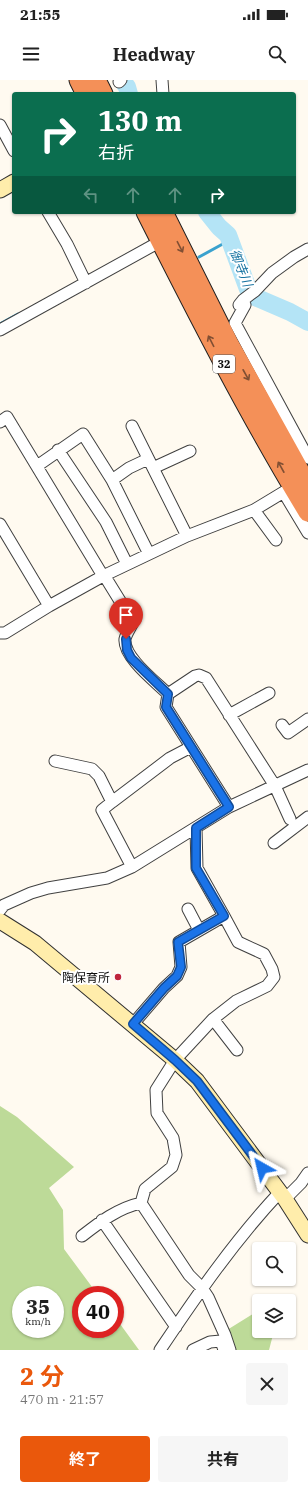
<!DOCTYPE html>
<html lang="ja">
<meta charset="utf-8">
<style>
body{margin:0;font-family:"IBM Plex Serif","Noto Sans JP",serif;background:#f6f6f6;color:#222;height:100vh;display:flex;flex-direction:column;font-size:15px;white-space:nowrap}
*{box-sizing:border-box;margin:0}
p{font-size:13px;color:#767676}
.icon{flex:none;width:22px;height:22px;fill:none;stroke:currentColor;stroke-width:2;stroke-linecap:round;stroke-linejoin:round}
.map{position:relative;height:1270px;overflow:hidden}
.panel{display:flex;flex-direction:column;background:#fff;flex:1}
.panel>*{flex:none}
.banner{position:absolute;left:12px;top:12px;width:284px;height:122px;border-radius:4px;box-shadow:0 1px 3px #0004;background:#0b6e4f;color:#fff;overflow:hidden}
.tools{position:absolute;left:252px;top:1162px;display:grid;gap:8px}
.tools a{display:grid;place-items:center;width:44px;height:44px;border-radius:4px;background:#fff;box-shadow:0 1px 3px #0004;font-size:20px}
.speed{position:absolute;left:12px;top:1206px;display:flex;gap:8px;font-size:20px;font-weight:700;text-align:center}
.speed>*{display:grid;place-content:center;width:52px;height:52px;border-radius:50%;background:#fff;box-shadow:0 1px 3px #0004;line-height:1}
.speed small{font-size:10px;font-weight:400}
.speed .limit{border:6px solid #d22;background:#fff;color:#111}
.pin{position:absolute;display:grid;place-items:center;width:34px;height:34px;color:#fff;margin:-41px -17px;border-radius:50% 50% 50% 0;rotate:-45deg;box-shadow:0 0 4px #0007}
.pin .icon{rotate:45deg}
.me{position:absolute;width:44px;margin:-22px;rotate:323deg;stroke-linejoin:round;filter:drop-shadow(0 0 3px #0008)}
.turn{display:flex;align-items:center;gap:14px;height:84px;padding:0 20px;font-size:18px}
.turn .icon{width:52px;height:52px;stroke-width:2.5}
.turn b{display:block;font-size:28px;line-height:34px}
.lanes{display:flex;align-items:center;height:38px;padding:0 20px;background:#0003;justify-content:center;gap:20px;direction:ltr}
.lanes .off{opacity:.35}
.round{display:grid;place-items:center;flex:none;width:42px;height:42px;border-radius:4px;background:#f6f6f6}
.headline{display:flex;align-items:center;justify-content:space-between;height:68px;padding:0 20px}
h1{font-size:24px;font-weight:700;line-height:30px;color:#ea580c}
.button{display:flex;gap:8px;margin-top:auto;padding:8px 20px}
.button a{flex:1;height:46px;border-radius:4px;background:#ea580c;color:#fff;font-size:16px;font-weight:700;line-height:46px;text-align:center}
.button a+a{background:#f6f6f6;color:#222}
.status{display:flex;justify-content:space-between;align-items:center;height:28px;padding:0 20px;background:#fff;direction:ltr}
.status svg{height:11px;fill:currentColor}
header{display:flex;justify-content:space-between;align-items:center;height:52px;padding:0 20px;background:#fff;font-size:18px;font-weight:700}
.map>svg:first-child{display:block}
</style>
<div class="status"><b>21:55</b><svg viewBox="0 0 49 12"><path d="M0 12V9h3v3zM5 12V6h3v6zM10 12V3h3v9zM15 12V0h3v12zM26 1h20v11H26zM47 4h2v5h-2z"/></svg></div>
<header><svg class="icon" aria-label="menu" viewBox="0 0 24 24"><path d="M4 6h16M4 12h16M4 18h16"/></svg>Headway<svg class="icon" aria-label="search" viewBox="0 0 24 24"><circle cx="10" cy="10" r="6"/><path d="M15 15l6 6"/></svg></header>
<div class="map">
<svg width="308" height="1270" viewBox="0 0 308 1270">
<rect width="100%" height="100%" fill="#fffaf0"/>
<!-- forest -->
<path fill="#bdda98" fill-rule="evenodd" d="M0 1026 17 1037 74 1087 49 1108 63 1130 64 1169 98 1215H81V1249H115V1237L139 1270H0ZM21 1215H55V1249H21Z
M259 1230V1251H274L269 1270H234L227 1250Z"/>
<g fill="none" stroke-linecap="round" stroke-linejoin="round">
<!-- stream -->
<path stroke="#3ba2ce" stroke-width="3" d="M199 177 230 160
M0 244 18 234"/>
<!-- river -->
<path stroke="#b4e4f6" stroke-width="18" d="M122 0 127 7 129 14
M207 132 219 147 228 155 248 209 255 217 290 232 308 242"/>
<defs>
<path id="street" d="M162 0 163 14
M119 2 121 0
M0 45 14 71
M48 132 67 164 86 203
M243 220 245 225 235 243 308 378
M239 225 243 220 255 211 272 193 294 177 308 169
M0 250 161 161
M0 342 7 337 103 496
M132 346 187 456
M58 370 106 442 127 484
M37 386 83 354 112 400 149 474
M153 388 190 371
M112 400 129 388 148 379
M284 413 308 453
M254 430 276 460
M0 444 49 526
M104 495 133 542C131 547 126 554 125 559 123 577 156 602 168 614L166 627 229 727
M0 553H5L49 526 103 496 187 456 254 430 297 404
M168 614 195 596 199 595 206 598 275 706 290 739
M229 635 269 613
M282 645 288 653 308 639
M55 681 92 689 99 696 112 722 102 730 132 787
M112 722 170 678 191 667
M274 763 308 737
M188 829 199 850
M0 830 4 825 31 813 48 808 107 798 132 787 229 727 308 690
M213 939 237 970
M133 944 164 908 177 896 181 887 179 862 224 836
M285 1119 301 1103 308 1093
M141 1123 189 1195 202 1208 208 1217 225 1255 230 1270
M102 1140 176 1247
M82 1156C100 1142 118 1128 141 1123L145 1109 172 1087 176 1075 173 1058 157 1033 156 1010 175 980 213 939 236 921 267 906 274 897 272 889 264 874 238 862 224 836 197 788 196 748
M160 1270C197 1215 234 1161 280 1112
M193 1270 210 1262 221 1261 224 1270"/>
<path id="secondary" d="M0 110 14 102
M0 841 35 863 175 980 197 1001 285 1119 308 1155"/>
<path id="highway" d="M79 0 86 14
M96 0 103 14
M146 132C197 233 249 335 308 432
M163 132 228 262 308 406"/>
</defs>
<!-- street casing -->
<use href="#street" stroke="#414141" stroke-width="13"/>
<!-- secondary casing -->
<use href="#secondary" stroke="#303030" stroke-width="17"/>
<!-- highway casing -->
<use href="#highway" stroke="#1f1f1f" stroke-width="21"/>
<!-- street -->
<use href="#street" stroke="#fff" stroke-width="11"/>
<!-- secondary -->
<use href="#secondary" stroke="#ffedab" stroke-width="15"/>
<!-- highway -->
<use href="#highway" stroke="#f49058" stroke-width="19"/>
</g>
<!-- one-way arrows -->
<defs><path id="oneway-shaft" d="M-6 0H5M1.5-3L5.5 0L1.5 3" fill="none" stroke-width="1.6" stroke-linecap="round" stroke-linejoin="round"/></defs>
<g stroke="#814f33">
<use href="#oneway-shaft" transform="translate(180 167) rotate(63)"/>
<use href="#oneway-shaft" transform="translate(211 261) rotate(-117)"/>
<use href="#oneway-shaft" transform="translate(246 295) rotate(61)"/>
<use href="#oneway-shaft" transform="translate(281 387) rotate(-119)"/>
</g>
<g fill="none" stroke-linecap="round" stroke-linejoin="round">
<defs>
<path id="route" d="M126 559 127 570 131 578 168 614 166 627 229 727 196 748V788L224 836 178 862 181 887 177 896 164 908 133 944 175 980 197 1001 262 1088"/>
</defs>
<!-- route casing -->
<use href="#route" stroke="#114b97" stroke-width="10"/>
<!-- route -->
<use href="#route" stroke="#1a73e8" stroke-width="7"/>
</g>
<!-- markers -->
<circle fill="#bf253d" stroke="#fff" stroke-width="1.5" cx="118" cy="897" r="4"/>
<g text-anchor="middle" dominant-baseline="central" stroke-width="4" stroke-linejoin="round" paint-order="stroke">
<!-- shield labels -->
<rect fill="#fff" stroke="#565656" stroke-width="1" x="213" y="275" width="22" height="18" rx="3"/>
<g font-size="11" font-weight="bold" fill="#0e0e0e">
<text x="224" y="284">32</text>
</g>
<!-- poi labels -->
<g font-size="12" fill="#0e0e0e" stroke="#fff" text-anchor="end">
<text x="110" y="897">陶保育所</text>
</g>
<!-- water labels -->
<g font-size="13" font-style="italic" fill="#1773a1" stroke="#fff">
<text transform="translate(241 188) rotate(68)">御寺川</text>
</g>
</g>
</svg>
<div class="tools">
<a><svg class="icon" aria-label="search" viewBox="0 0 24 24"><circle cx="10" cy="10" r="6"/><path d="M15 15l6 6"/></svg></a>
<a><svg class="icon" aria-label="layers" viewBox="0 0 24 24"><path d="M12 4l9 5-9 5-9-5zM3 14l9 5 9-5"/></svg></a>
</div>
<div class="speed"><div>35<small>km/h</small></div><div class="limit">40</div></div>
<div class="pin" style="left:126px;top:559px;background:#d93025"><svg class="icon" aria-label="arrive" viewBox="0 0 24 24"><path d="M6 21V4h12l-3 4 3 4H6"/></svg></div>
<svg class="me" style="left:262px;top:1088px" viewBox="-20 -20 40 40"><path d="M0-17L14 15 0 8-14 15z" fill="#1a73e8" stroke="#fff" stroke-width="4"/></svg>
<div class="banner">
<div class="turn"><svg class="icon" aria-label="right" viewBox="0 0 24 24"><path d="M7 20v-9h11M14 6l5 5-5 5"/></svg><div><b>130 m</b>右折</div></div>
<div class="lanes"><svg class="icon off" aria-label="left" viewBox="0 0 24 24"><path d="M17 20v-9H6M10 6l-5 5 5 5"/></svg><svg class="icon off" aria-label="ahead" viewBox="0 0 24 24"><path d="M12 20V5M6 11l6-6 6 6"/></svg><svg class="icon off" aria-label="ahead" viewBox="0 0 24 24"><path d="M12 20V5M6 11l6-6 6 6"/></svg><svg class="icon" aria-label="right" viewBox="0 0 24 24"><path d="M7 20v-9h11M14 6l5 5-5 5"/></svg></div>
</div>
</div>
<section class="panel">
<div class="headline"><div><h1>2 分</h1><p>470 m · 21:57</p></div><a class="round"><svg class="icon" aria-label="close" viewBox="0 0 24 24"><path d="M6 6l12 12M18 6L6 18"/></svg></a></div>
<div class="button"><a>終了</a><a>共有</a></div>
</section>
